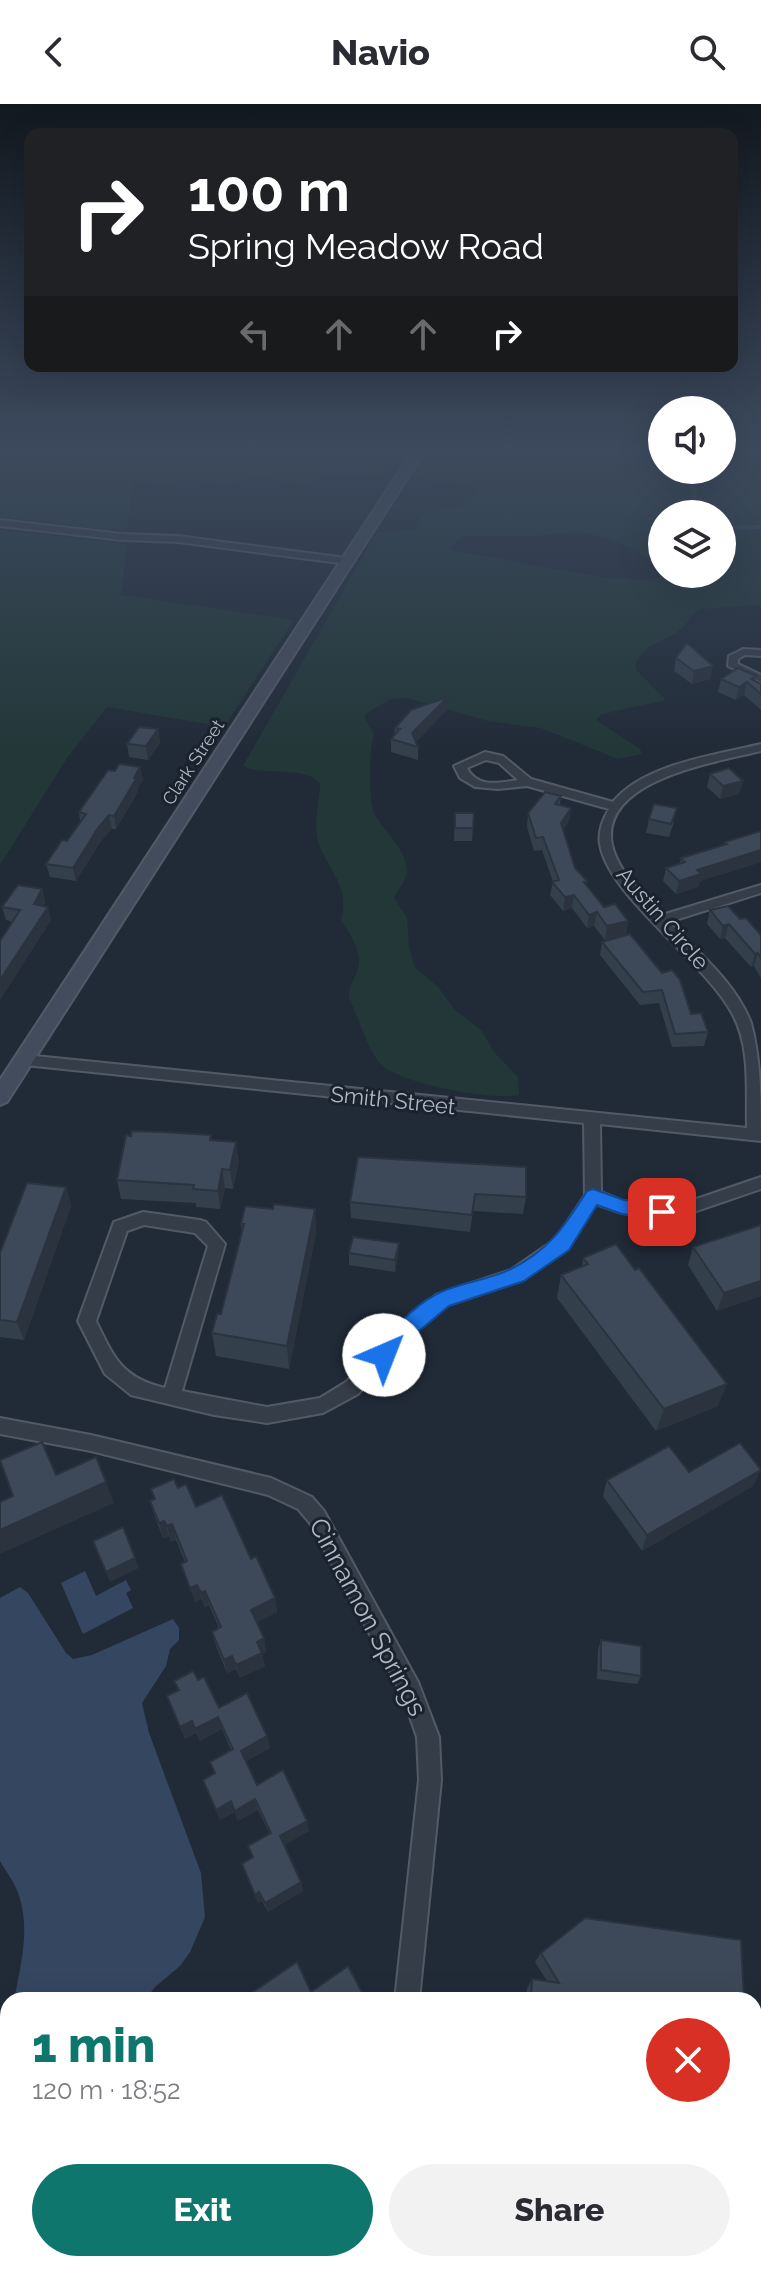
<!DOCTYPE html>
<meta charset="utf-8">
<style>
body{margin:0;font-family:Raleway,sans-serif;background:#f2f2f3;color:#2b2b33;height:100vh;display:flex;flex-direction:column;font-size:30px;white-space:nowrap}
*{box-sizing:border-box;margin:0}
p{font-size:26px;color:#7c7c81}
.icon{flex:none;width:44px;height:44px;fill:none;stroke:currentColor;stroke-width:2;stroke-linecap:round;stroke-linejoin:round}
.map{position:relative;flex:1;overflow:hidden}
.drawer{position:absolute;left:0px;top:1888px;width:762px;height:280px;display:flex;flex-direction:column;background:#fff;border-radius:24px 24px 0 0;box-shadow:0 8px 32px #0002}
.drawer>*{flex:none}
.guide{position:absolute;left:24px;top:24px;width:714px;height:244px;border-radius:16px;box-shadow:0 8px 32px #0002;background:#202124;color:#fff;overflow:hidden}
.tools{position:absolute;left:648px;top:292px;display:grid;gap:16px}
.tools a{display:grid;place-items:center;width:88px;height:88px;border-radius:50%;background:#fff;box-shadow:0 8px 32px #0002;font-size:40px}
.pin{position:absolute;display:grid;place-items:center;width:68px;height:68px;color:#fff;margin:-34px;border-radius:16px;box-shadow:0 4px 12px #0006}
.me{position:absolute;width:88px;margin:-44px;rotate:44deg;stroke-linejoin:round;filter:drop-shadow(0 0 6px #0008)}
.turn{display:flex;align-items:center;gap:28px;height:168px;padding:0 32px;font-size:36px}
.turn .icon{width:104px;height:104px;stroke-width:2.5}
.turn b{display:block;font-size:56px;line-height:68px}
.lanes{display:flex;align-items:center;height:76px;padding:0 32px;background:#0003;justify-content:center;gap:40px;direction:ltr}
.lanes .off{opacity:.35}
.round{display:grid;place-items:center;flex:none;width:84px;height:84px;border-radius:42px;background:#f2f2f3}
.headline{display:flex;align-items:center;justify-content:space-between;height:136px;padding:0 32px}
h1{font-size:48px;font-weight:800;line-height:60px;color:#0f766e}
.cta{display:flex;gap:16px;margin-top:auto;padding:16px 32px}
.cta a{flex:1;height:92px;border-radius:48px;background:#0f766e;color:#fff;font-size:32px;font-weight:800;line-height:92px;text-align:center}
.cta a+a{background:#f2f2f3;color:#2b2b33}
header{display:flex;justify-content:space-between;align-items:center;height:104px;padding:0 32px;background:#fff;font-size:36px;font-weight:800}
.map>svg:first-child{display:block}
</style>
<header><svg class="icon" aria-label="back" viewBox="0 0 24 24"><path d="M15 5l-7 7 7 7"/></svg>Navio<svg class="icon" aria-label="search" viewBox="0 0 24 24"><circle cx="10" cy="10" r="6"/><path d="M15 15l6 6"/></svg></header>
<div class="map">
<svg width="761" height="2168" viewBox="0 0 761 2168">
<rect width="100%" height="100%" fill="#212b38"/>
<!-- green -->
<path fill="#233739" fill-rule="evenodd" d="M0 345H406L395 362H391L390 368 380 372 332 369 306 380 258 374 225 379 180 375 175 380 134 377 126 428 0 413Z
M440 345H662V366H722V345H761V501L700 505C692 511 688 518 681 525 664 540 642 538 635 563L638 568 666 596 602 610 596 616 640 645 642 650 618 655 541 624 488 617 407 594 391 595 365 610V615L374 630C369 644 368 699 375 711 385 728 406 746 407 766 407 777 398 784 394 794L407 814 409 843 415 864 438 883 455 906 481 926 494 948 518 973 519 991C492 997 393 979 378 957 365 939 359 914 349 894 348 882 355 875 358 864 363 847 349 829 341 816 351 781 327 766 318 737 313 720 320 697 320 679 303 661 265 673 243 662L377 428 415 426C422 401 445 408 467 401L476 390 474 383 453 379 451 376 449 379 413 374 427 353H448ZM662 410H722V470H662ZM578 428C607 432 647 444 661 472L651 476 606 474 450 446 458 435 464 432H534Z
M0 426 127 440 121 491 294 516 224 623 107 603 67 654 0 761Z"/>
<!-- water -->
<path fill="#354660" d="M85 1467 96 1492 126 1476 131 1486 126 1489 133 1504 83 1530 61 1479Z
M20 1483 28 1489 66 1549 73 1555 92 1551 173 1515 179 1524V1536L170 1545 166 1562 142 1599 149 1629 201 1769 205 1813 190 1848 180 1862 155 1883 145 1896H14C21 1860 32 1820 16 1784 12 1775 5 1766 0 1757V1494Z"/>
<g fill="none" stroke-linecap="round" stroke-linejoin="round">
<!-- stream -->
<path stroke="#354660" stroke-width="4" d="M354 345 431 352 479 345
M495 345H537
M684 366 695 388 691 405 702 410
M722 420 730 424 761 423"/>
<defs>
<path id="street" d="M0 416 122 430 178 432 347 454 352 457 347 460 178 438 122 436 0 422Z
M743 545 761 546V552L745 551 738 555V560L761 571V578L728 562 729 552Z
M761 640V647C718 658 599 675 612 741 618 768 644 792 662 811L761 781V789L669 818C698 848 736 879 751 919 761 956 761 998 761 1037L600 1020 601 1088 623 1097 673 1103 761 1073V1085L673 1115 622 1109 596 1100 568 1145 523 1176 448 1201 406 1236 358 1290 323 1309 267 1319 214 1311 131 1291 105 1270 78 1217 114 1118 143 1108 200 1116 206 1118 225 1140 182 1287 267 1303 320 1294 346 1278 394 1226 436 1191 511 1166 556 1135 585 1091 584 1019 25 961 18 956 20 952 25 951 747 1024C746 986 751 943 732 909 705 858 608 792 600 740 598 728 603 715 609 705L527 682 498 685 475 683 460 674 454 662 485 648 503 652 531 675 613 698C643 660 716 651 761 640ZM486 656 499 659 518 676C498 679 477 684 467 664ZM144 1121 195 1129 208 1142 165 1284C122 1274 114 1254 96 1217L127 1127Z
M0 1314 91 1331 271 1374 312 1393 324 1407 418 1578 439 1633 441 1676 419 1896H395L419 1676 417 1633 402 1590 310 1419 298 1405 268 1391 91 1347 0 1330Z
M365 2160H391L390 2168H364Z
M652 2160H678L677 2168H651Z"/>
<path id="secondary" d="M414 345H426L7 998 0 1001V976Z"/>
</defs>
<!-- street casing -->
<use href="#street" stroke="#525a66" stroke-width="4"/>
<!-- secondary casing -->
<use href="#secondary" stroke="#525a66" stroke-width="4"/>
<!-- street -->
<use href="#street" fill="#353d49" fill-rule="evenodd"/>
<!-- secondary -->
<use href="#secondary" fill="#434c5c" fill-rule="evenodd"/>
</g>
<!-- wall -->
<path fill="#343f4c" d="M676 554 713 562 710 575 692 580 674 567Z
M756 572 755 577 761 580V606L744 591 736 596 718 588 721 575Z
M447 606 416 638 418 643V656L391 648V635L394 632 395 624Z
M158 625 160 639 148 656 129 653 127 640Z
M140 663 143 676 138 684V688L116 725H112L101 737 76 777 50 773 46 760 67 737 80 717 79 708 115 667Z
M710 670 743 677 739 690 720 695 707 683Z
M561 692 560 701 571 704 569 717 563 726 575 764 587 777 586 781 604 803 628 817 626 830 605 836 594 822 587 824 572 804 563 807 550 791 553 778 542 746 534 747 527 723 528 709Z
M455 709H474L472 737H454Z
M649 715 674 718 669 733 646 729Z
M761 727V758L700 777 698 783 676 790 663 777 666 764 680 760 681 754 724 741 725 738Z
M42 785 45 798 43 802 51 816 0 896V837L13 818 6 816 2 803Z
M710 806 740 815 761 831V874L754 862 751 863 725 834 720 835 707 820Z
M602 838 691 910 708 928 704 942 672 943 659 899 640 901 600 851Z
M211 1031 212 1036 239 1057 233 1085 225 1084 220 1105 196 1103V1099L121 1095 117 1076Z
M358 1053 526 1093 523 1110 473 1107 470 1128 351 1114 350 1098Z
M66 1083 71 1102 24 1236 0 1233V1149Z
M273 1105H315L316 1129 289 1265 216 1252 212 1229 221 1210 242 1129 241 1120Z
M761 1121V1192L717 1207 688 1161 693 1143Z
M399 1139 398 1152 395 1168 349 1161V1149Z
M583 1154 718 1302 656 1327 557 1194 561 1171 582 1163Z
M689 1368 753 1382 642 1447 603 1392 607 1376Z
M178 1384 251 1455 275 1494 277 1508 257 1518 264 1534 266 1548 262 1550 265 1562 240 1574 236 1565 227 1569 216 1542 212 1528 219 1524 209 1501 205 1503 202 1495 195 1498 181 1460 185 1458 176 1436 171 1438 169 1432 163 1434 155 1413 150 1397 155 1395 151 1385Z
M601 1536 641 1572 637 1580 597 1575 598 1546Z
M198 1576 219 1604 267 1632 270 1644 246 1657 257 1681 309 1727 284 1741 301 1778 303 1787 268 1808 262 1797 258 1799 242 1760 252 1753 248 1742 270 1730 258 1706 238 1717 235 1708 220 1716 203 1676 215 1669 210 1658 231 1646 222 1625 200 1637 196 1629 185 1635 167 1592 178 1587 174 1577Z
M541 1849 744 1896H526L527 1884 532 1875 547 1877 535 1858Z
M761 2048V2143L754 2140V2050Z
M511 2160H598V2168H511Z"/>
<!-- shaded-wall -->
<path fill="#2b333e" d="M713 562 710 575 692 580 694 567Z
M747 578 744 591 736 596 739 583Z
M448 593 447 606 412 642V629Z
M158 625 160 639 148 656 146 642Z
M140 663 143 676 138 684V688L116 725 114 712Z
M743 677 739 690 720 695 723 682Z
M571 704 569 717 559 732 561 719Z
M109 711 112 725 101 737 76 777 73 764 98 724Z
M761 746V758L700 777 698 783 676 790 679 777 697 766Z
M42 785 45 798 37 813 34 800Z
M574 791 572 804 563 807 565 793Z
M48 803 51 816 0 896V876Z
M597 808 594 822 587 824 589 811Z
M628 817 626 830 605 836 607 822Z
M729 820 725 834 720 835 723 822Z
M758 849 754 862 751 863 755 850Z
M236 1038 239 1057 233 1085 230 1066Z
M222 1065 225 1084 220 1105 218 1087Z
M66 1083 71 1102 24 1236 17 1218Z
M315 1105 316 1129 289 1265 287 1242Z
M399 1139 398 1152 395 1168V1156Z
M761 1177V1192L717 1207 724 1189Z
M727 1280 718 1302 656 1327 664 1305Z
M761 1366 753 1382 642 1447 647 1431Z
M106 1378 114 1399 0 1450V1426Z
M164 1417 169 1432 163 1434 159 1419Z
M172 1420 176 1436 171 1438 167 1422Z
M135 1454 139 1464 110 1478 106 1468Z
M197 1481 202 1495 195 1498 190 1484Z
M205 1487 209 1501 205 1503 201 1489Z
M275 1494 277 1508 254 1520 251 1506Z
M264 1534 266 1548 262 1550 265 1562 240 1574 236 1561 257 1538Z
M232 1552 236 1565 227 1569 224 1556Z
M218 1613 222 1625 200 1637 195 1625Z
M192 1617 196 1629 185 1635 180 1623Z
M267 1632 270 1644 244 1658 241 1647Z
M255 1695 258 1706 238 1717 235 1707Z
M231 1697 235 1708 220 1716 216 1706Z
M307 1717 309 1727 283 1742 280 1732Z
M301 1778 303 1787 268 1808 265 1799Z
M259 1788 262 1797 258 1799 255 1791Z
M178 2160H186L189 2168H181Z
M236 2160H242L246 2168H240Z"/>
<!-- building -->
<path fill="#3d4958" stroke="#2b333e" stroke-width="2" d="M687 539 713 562 694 567 676 554Z
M738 564 756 572 751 575 761 580V590L747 578 739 583 721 575Z
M448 593 412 629 418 643 391 635 400 625 395 624 411 606Z
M139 623 158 625 146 642 127 640Z
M119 660 140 663 134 674 136 675 114 712 109 711 98 724 73 764 46 760 62 736 67 737 86 710 79 708 108 666 115 667Z
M729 664 743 677 723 682 710 670Z
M545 688 561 692 555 700 571 704 561 719 575 764 587 777 584 778 604 803 615 800 628 817 607 822 597 808 589 811 574 791 565 793 552 778 559 776 543 733 536 734 528 709Z
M654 700 677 704 671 720 649 715Z
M455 709H474L473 724H455Z
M761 727V746L697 766 701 770 679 777 666 764 685 758 681 754 727 740 725 738Z
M18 781 42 785 34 800 48 803 0 876V837L20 806 2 803Z
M728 802 740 815 746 814 761 831V854L758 849 755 850 729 820 723 822 710 806Z
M630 830 662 869 672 866 680 876 691 910 701 909 708 928 675 930 662 886 643 888 602 838Z
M132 1027 162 1028 211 1031 210 1036 236 1038 230 1066 222 1065 218 1087 193 1085 194 1081 117 1076 126 1031 131 1032Z
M358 1053 526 1063V1093L475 1090 472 1111 350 1098Z
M27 1079 66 1083 17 1218 0 1216V1149Z
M274 1100 315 1105 287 1242 212 1229 217 1210H221L244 1120H241L245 1102 273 1105Z
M761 1121V1177L724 1189 693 1143Z
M353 1133 399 1139 395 1156 349 1149Z
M616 1140 635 1166 639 1164 727 1280 664 1305 561 1171 588 1160 583 1154Z
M42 1338 56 1371 96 1353 106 1378 0 1426V1398L13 1392 0 1356Z
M740 1339 761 1366 647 1431 607 1376 669 1342 689 1368Z
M174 1375 178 1384 186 1380 196 1403 222 1391 251 1455 256 1452 275 1494 251 1506 264 1534 257 1538 262 1549 236 1561 232 1552 224 1556 212 1528 221 1523 205 1487 201 1489 197 1481 190 1484 181 1460 187 1457 172 1420 167 1422 164 1417 159 1419 150 1397 155 1395 151 1385Z
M123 1423 135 1454 106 1468 93 1437Z
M601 1536 641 1542V1572L601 1566Z
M193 1567 198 1576 204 1573 219 1604 247 1589 267 1632 241 1647 257 1681 283 1666 307 1717 280 1732 301 1778 265 1799 259 1788 255 1791 242 1760 253 1753 248 1742 271 1729 255 1695 235 1707 231 1697 216 1706 203 1676 215 1669 210 1658 233 1645 218 1613 195 1625 192 1617 180 1623 167 1592 179 1586 174 1577Z
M585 1814 741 1836 744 1896H612L599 1894V1896H531L532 1875 559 1879 541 1849Z
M297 1858 311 1888 348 1862 366 1896H253L250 1890Z
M761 2074V2137L755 2135Z
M135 2160H178L181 2168H124Z
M197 2160H236L240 2168H186Z
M516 2160H598V2168H516Z"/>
<!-- sky -->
<linearGradient id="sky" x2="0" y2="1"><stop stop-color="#12181f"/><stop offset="0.53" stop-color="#3d4a5e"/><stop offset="1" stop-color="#3d4a5e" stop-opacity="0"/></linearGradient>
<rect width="761" height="648" fill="url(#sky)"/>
<!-- route -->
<path fill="#1a73e8" stroke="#114b97" stroke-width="2" d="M593 1085 624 1096 662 1101 671 1108 662 1115 622 1110 597 1101 569 1146 524 1177 449 1202 407 1237 391 1257 384 1259 376 1257 374 1251C383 1232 416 1201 435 1191 458 1178 488 1177 511 1165 550 1146 565 1121 587 1087Z"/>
<g text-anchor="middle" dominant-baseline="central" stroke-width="6" stroke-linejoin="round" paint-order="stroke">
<!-- far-street labels -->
<g font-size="18" fill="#afb7c5" stroke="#1a222d">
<text transform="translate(193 658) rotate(-57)">Clark Street</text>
</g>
<!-- street labels -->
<g font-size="22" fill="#afb7c5" stroke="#1a222d">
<text transform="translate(663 814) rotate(49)">Austin Circle</text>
<text transform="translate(393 996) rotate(6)">Smith Street</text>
</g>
<!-- near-street labels -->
<g font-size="26" fill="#afb7c5" stroke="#1a222d">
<text transform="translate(368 1513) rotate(62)">Cinnamon Springs</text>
</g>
</g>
</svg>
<div class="tools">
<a><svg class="icon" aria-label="sound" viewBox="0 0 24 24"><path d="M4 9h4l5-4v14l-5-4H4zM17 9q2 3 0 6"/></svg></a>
<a><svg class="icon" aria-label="layers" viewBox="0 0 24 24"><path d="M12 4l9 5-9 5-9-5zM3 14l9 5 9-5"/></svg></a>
</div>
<div class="pin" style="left:662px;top:1108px;background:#d93025"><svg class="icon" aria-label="arrive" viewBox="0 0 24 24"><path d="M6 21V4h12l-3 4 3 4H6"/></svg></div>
<svg class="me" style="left:384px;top:1251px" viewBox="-20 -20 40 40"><circle r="19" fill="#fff"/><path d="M0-13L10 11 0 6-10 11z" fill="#1a73e8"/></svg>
<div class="guide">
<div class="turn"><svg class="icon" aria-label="right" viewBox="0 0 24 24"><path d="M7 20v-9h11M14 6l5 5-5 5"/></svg><div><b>100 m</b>Spring Meadow Road</div></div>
<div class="lanes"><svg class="icon off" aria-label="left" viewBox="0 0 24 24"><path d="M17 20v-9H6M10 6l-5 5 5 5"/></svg><svg class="icon off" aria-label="ahead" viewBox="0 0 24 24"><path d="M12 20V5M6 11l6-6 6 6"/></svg><svg class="icon off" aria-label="ahead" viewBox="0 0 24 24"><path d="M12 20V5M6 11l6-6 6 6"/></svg><svg class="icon" aria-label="right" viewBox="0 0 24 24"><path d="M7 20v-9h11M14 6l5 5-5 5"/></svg></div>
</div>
<section class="drawer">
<div class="headline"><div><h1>1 min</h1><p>120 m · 18:52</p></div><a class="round" style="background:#d93025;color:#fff"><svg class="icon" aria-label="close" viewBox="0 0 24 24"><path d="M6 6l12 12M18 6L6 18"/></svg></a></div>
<div class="cta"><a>Exit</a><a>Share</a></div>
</section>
</div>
